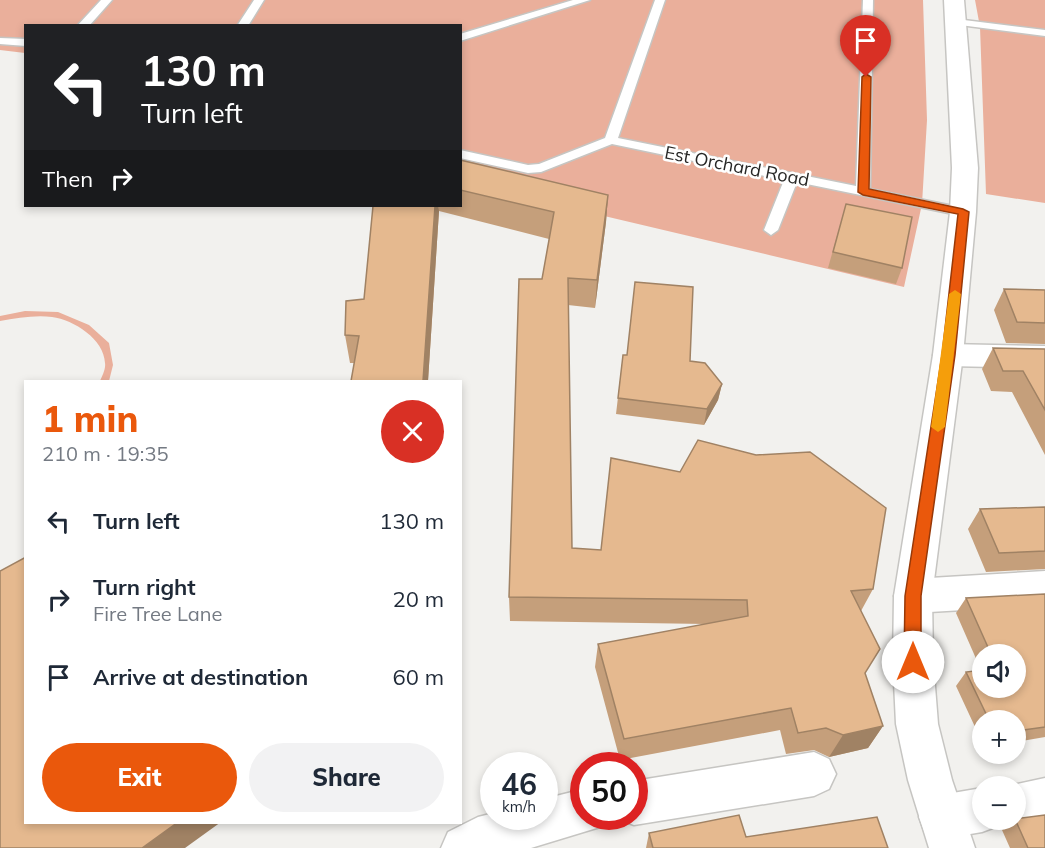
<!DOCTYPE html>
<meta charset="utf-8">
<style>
body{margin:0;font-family:Mulish,sans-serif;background:#f2f2f3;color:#1f2937;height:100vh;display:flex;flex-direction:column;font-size:22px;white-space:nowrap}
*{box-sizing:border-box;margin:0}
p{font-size:20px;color:#747a83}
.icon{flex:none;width:33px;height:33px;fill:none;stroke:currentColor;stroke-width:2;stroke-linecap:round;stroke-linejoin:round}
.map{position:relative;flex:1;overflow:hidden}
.panel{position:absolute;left:24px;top:380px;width:438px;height:444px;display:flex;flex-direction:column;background:#fff;border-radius:0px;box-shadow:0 3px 9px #0003}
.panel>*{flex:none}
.hud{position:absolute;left:24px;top:24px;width:438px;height:183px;border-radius:0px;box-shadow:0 3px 9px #0003;background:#202124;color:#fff;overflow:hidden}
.buttons{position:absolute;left:972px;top:644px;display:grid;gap:12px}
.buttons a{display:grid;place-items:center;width:54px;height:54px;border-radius:50%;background:#fff;box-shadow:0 3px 9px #0003;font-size:30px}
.speed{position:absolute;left:480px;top:752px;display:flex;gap:12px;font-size:30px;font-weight:700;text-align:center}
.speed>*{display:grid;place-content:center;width:78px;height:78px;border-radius:50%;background:#fff;box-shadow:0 3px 9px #0003;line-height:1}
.speed small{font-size:15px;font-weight:400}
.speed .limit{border:9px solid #d22;background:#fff;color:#111}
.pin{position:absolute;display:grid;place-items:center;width:51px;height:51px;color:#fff;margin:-62px -26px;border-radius:50% 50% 50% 0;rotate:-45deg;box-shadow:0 0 6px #0007}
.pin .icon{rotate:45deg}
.me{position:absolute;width:66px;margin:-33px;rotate:0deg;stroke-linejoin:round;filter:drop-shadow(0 0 4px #0008)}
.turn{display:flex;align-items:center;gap:21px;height:126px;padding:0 18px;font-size:27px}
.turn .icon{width:78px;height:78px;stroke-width:2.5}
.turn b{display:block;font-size:42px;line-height:51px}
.then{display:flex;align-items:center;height:57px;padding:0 18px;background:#0003;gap:12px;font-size:22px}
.round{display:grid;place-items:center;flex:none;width:63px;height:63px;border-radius:32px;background:#f2f2f3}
.head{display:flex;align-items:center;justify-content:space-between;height:102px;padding:0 18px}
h1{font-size:36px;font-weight:800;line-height:45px;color:#ea580c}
.action{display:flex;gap:12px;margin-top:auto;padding:12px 18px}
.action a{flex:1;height:69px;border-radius:36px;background:#ea580c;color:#fff;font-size:24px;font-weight:800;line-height:69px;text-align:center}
.action a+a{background:#f2f2f3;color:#1f2937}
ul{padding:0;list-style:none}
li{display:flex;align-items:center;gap:18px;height:78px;padding:0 18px}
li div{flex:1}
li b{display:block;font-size:22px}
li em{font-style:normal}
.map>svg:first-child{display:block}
</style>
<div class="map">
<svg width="1045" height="848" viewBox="0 0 1045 848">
<rect width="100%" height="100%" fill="#f2f1ee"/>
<!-- green -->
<path fill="#eaaf9b" d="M0 0H923L927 120 922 204 904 287 461 182 460 26H26L25 53 0 50Z
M975 0H1045V203L986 194 980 27Z
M25 311 58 312 89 325 109 343 113 365 109 381H100C102 376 106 369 105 363 104 339 74 320 52 317 35 315 17 318 0 321V316Z"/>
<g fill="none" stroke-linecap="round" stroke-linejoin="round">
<defs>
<path id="service" d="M101 0H112L89 26H77Z
M254 0H264L248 26H237Z
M573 0H590L460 41V34Z
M655 0H665L618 138 856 186 863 0H873L870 189 963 208 970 212 963 216 797 182 778 230 771 235 764 230 784 180 612 144 541 172 528 173 460 158V150L528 165 539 164 605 138Z
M956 19 1045 30V36L952 24 950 22Z
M0 38 26 39V46L0 44Z"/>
<path id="minor" d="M948 344 1045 346V368L948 366 937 363 933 355 937 347Z
M1045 571V605L913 613 899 608 894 596 899 584 913 579Z
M814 752 829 759 836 774 829 789 814 796 634 825 618 819 617 816H634V781Z
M1045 778V822L1016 827 1000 820 998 826 982 832 941 839 925 833 919 817 925 801 941 795 982 788V819H1016V786H1008Z
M584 789V816H604L600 827 531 848H441L448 832 478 817 494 813V816H544V799Z"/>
<path id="secondary" d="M944 0H964L978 168 976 212 963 355 932 596 933 661 938 724 952 780 975 848H929L908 780 896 724 893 661 894 596 933 355 950 212 952 168Z"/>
</defs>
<!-- service casing -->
<use href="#service" stroke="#c6c5c2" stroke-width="3"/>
<!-- minor casing -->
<use href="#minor" stroke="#c6c5c2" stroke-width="3"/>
<!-- secondary casing -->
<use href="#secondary" stroke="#c6c5c2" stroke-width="3"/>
<!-- service -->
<use href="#service" fill="#fff" fill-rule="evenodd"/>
<!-- minor -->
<use href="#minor" fill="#fff" fill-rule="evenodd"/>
<!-- secondary -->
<use href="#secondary" fill="#fff" fill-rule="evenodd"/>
</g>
<!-- wall -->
<path fill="#c59f7b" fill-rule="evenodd" d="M460 160 608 195 606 222 595 308 568 305 572 548 873 589 861 611 865 674 883 726 868 748 829 757 814 750 786 754 780 730 620 760 595 667 598 644 706 624 510 621 509 597 542 279 549 239 439 211 428 381H351L354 363H350L345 335 364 299 373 206H460Z
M846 204 902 268 896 284 828 268Z
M1004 289 1045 290V344L1006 343 994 310Z
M993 348 1045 349V455L1012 392 991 391 982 369Z
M623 355 690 361 722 384 718 400 704 425 616 414Z
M1045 507V569L986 572 968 529 980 509Z
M1045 594V737L1016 742V720H982V742L956 686 966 672 981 670 956 613 966 598ZM982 654H1016L982 687Z
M1015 819 1045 848H1010L1002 830Z
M649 833 746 837 888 848H646Z"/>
<!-- shaded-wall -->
<path fill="#a08264" d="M608 195 606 222 595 308 597 280Z
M435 206H438L439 211 428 381H423Z
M722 384 718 400 704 425 707 409Z
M883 726 868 748 829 757 843 735Z
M178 822H221L185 848H142Z"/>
<!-- building -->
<path fill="#e5b98f" stroke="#a08264" stroke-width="1.5" d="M460 160 608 195 597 280 568 278 572 548 601 550 611 458 680 472 698 440 756 455 810 452 886 508 873 589 851 591 880 649 865 673 883 726 843 735 826 728 798 733 791 708 624 739 598 644 748 616 747 600 509 597 519 279H542L554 212 460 190Z
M846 204 912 217 902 268 833 252Z
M373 206H435L423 381H351L359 336 345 335 346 301 364 299Z
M635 282 693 287 690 361 705 363 722 384 707 409 618 398 623 355H627Z
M1004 289 1045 290V323L1017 322Z
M993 348 1045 349V410L1023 371H1003Z
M1045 507V551L999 553 980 509Z
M26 557V822H178L142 848H0V571Z
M1045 594V727L1016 731V720H989L966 672 982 670V687H1016V654H991L966 598Z
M739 815 746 837 877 817 888 848H653L649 833Z
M1045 815V848H1028L1015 819Z"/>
<!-- route -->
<path fill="#ea580c" stroke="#983908" stroke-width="1.5" d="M866 74 871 77 869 189 963 209 969 212 955 355 921 596V662L919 667 913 669 907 667 904 662 905 596 942 355 958 214 863 195 858 192 862 77Z"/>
<!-- slow -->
<path fill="#f59e0b" d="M955 290 961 294 945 427 938 432 931 427 949 294Z"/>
<g text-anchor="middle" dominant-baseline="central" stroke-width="5" stroke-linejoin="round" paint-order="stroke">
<!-- far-street labels -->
<g font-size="18" fill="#272726" stroke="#fff">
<text transform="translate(737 166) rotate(11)">Est Orchard Road</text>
</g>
</g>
</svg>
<div class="buttons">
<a><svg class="icon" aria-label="sound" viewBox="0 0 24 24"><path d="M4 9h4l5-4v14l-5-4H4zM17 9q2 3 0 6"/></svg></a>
<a>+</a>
<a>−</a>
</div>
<div class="speed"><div>46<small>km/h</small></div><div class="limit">50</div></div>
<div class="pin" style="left:866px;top:77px;background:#d93025"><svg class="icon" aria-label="arrive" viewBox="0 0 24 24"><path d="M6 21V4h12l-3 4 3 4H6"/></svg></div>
<svg class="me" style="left:913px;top:662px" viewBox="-20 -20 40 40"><circle r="19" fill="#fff"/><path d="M0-13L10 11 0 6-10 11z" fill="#ea580c"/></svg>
<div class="hud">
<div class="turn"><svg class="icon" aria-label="left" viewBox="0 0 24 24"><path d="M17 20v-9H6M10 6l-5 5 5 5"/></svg><div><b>130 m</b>Turn left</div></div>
<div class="then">Then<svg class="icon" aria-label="right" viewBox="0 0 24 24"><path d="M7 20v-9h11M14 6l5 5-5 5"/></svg></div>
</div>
<section class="panel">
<div class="head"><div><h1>1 min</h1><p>210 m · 19:35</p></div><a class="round" style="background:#d93025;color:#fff"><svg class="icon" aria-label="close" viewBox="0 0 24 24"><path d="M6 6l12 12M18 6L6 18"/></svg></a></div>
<ul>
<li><svg class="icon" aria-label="left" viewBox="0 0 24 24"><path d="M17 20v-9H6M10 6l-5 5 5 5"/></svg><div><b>Turn left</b></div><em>130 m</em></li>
<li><svg class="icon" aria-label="right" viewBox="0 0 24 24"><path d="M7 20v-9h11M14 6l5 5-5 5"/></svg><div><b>Turn right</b><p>Fire Tree Lane</p></div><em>20 m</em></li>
<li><svg class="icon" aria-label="arrive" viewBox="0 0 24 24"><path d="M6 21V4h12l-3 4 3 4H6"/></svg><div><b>Arrive at destination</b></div><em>60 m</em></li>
</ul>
<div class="action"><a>Exit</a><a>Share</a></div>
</section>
</div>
